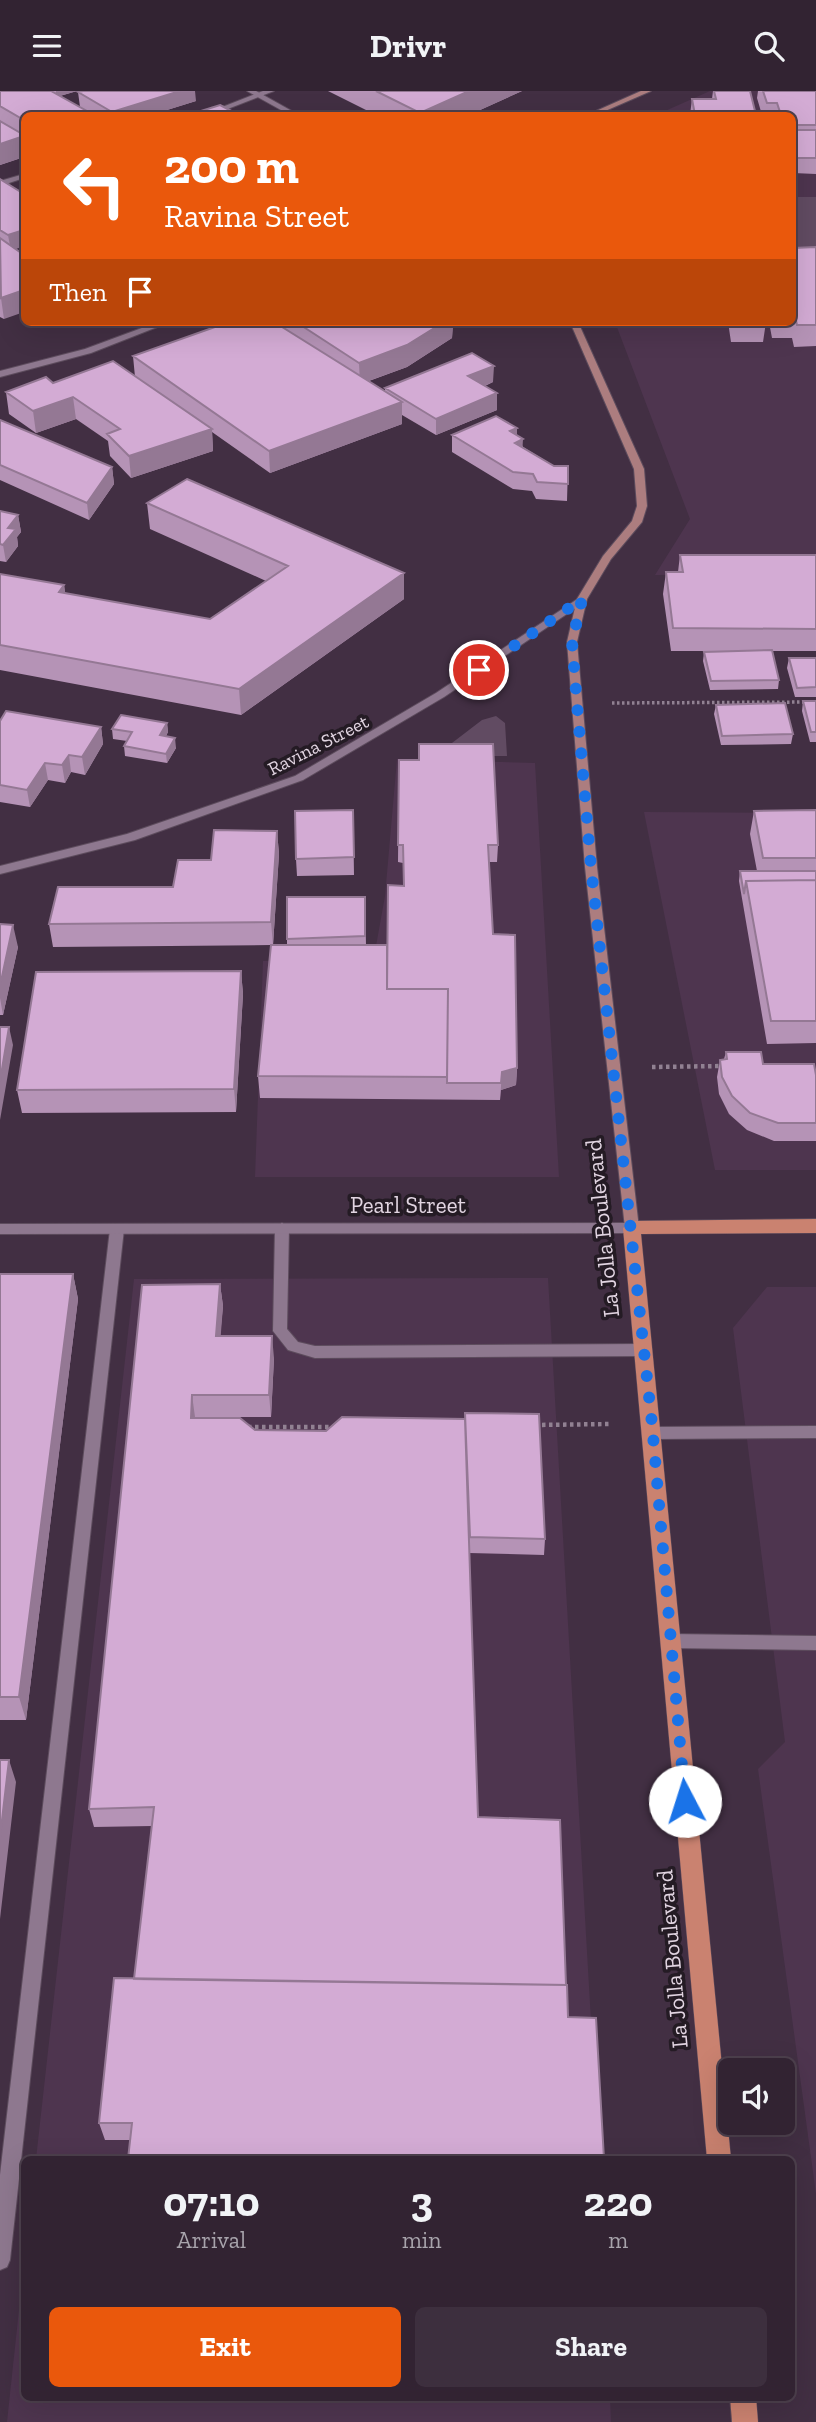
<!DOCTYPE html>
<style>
body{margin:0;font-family:"Zilla Slab",serif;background:#3d2f3e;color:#f1f3f6;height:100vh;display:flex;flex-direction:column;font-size:26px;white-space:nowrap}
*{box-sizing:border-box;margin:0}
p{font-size:23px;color:#a8a4ac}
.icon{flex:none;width:38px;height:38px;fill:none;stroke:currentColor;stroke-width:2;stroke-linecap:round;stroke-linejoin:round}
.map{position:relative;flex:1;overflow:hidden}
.side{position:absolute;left:21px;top:2065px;width:774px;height:245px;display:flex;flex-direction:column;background:#322332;border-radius:10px;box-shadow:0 7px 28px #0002,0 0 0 2px #4d404d}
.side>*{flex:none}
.top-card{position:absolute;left:21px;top:21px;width:775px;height:214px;border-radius:10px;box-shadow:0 7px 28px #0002,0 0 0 2px #4d404d;background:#ea580c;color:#fff;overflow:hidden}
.buttons{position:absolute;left:718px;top:1967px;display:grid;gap:14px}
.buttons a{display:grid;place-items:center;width:77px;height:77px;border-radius:10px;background:#322332;box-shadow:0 7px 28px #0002,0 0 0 2px #4d404d;font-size:35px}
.pin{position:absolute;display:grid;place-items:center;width:60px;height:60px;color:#fff;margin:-30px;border:4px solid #fff;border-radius:50%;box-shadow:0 2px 7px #0007}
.me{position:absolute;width:77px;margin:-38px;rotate:355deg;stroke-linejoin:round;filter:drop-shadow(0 0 5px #0008)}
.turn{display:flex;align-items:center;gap:24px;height:147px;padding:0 28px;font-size:32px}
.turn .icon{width:91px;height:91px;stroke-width:2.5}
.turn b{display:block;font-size:49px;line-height:60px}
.then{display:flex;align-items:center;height:66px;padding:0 28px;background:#0003;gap:14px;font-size:26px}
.eta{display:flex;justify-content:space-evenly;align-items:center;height:119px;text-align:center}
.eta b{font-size:42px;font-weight:700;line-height:49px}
.button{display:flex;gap:14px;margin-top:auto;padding:14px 28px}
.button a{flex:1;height:80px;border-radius:10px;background:#ea580c;color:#fff;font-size:28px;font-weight:700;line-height:80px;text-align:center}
.button a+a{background:#3d2f3e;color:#f1f3f6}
header{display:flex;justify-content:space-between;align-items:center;height:91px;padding:0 28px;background:#322332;font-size:32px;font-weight:700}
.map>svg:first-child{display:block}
</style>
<header><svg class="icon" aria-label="menu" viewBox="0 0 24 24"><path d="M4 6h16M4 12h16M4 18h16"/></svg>Drivr<svg class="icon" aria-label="search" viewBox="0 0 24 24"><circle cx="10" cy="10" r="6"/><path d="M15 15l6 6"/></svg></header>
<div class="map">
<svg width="816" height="2331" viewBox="0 0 816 2331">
<rect width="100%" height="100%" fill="#422f43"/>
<!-- built -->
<path fill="#4e354f" d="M710 0H816V483L655 484 690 428 615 231H793V24H656Z
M397 668 535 672 559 1086H255L263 870 374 866 385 805Z
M644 721 816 722V1079H715Z
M548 1187 599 2068H36L134 1188Z
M767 1196H816V2103L758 1678 785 1651 733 1237Z
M24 2172V2306H610L611 2331H7Z"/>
<!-- green -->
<path fill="#614b62" d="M793 106H816V168L793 164Z
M496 625 505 632 507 665H435L482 629Z"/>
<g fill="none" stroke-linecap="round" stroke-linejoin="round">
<defs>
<path id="service" d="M263 0H274L212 24H202Z
M24 83V87L0 95V90Z
M282 1132 289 1137 287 1238 298 1251 315 1255 643 1253 648 1255 650 1259 648 1263 643 1265 315 1267 288 1259 273 1240 275 1137Z
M117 1133 124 1138 10 2169 7 2176 0 2179V2084L110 1138Z
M816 1335V1347L652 1348 647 1346 644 1342 647 1338 652 1336Z
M670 1543 816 1545V1559L670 1557 664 1555 662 1550 664 1545Z"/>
<path id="minor" d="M247 0H256L299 24H290Z"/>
<path id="tertiary" d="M158 231H170L91 262 0 286V280L85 258Z
M582 505 587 508 586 510 444 606 303 689 135 749 0 783V775L127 743 295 685 436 602Z
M632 1132 639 1137 632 1142 0 1143V1133Z"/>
<path id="secondary" d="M641 0H651L596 24H587Z
M570 231H578L644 378 647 415 642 431 611 468 587 508 577 551 597 776 639 1137 632 1142 625 1137 585 776 567 551 577 508 603 465 632 430 637 415 634 378Z"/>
<path id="primary" d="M816 1128V1142L641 1143 731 2068H707L623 1137 632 1130Z
M730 2306H756L758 2331H732Z"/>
</defs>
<!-- service casing -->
<use href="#service" stroke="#5d4c5d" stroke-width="2"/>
<!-- minor casing -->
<use href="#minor" stroke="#5d4c5d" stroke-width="2"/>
<!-- tertiary casing -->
<use href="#tertiary" stroke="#5d4c5d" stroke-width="2"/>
<!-- secondary casing -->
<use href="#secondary" stroke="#5d4c5d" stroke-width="2"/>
<!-- primary casing -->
<use href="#primary" stroke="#5d4c5d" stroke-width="1"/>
<!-- path-far1 -->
<path stroke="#918192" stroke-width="3.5" stroke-dasharray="2.5 2.5" stroke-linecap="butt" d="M612 612 816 611"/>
<!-- path -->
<path stroke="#918192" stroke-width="4.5" stroke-dasharray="3.5 3.5" stroke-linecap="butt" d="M652 976 724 975
M535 1334 611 1333
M248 1336H338"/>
<!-- service -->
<use href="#service" fill="#8e788f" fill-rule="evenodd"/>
<!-- minor -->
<use href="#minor" fill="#8e788f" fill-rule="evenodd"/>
<!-- tertiary -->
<use href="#tertiary" fill="#8e788f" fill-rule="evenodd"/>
<!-- secondary -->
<use href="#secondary" fill="#ac7d7f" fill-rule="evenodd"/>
<!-- primary -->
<use href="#primary" fill="#ca8270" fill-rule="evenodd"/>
</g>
<!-- wall -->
<path fill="#b593b6" d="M0 0H77L60 5 80 16 78 1 196 10 151 24H24V66L0 74Z
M328 0H522L469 24H376Z
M713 0H750L756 24H690L692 8H712Z
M758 0H816V83L793 82V24H762L757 7Z
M24 83V101L22 84Z
M0 88 16 158 4 228 0 226Z
M816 156V255L794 256 792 247H772L769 231H793V157Z
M229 231H480L453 233 452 247 407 276 369 290 385 300V297L493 291 485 295 497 302V319L436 344 402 324V333L270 382 212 341 213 360 131 387 110 365 108 350 76 328 36 342 9 323 6 301 53 292 135 286 133 265Z
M728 231H766L763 251H731Z
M0 329 112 376 114 393 89 429 0 389Z
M452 344H517L523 356 554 375H568L567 410 536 408 532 400 513 398 452 361Z
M147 412 404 508 241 624 0 579V483L64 494 65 502 210 528 266 490 150 438Z
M0 420 18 424 21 441 17 446 18 455 6 471 0 470Z
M680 464H816V560H772L779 589 778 598 710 599 703 570 704 561 733 560H671L663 503 666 481H678Z
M789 567H816V606H795L787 577Z
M803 610H816V651H810L802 620Z
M716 614 793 643 791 653 721 654 714 623Z
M0 630 101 636 103 653 85 684 71 681 65 692 48 689 30 716 0 711Z
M167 632 168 641 166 645 176 657 167 672 125 665 124 655 127 650 113 648 112 638Z
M399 669 498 754 497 771H489L493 843 517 977 516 994 501 999 500 1009 260 1007 258 985 271 854 53 856 49 833 173 796 211 769 277 740 279 763 273 854H287V848L365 806 366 854H387L403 795V772L398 771Z
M353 719 354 784 297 785 296 768Z
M816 719V952L767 953 739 790 740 780H757L750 743 754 720Z
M0 833 18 856 3 924H0Z
M241 880 243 903 236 1021 22 1022 17 999Z
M726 961 763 973 816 984V1050H774L747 1039 729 1023 719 1003 717 986 720 969 724 968Z
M0 1183H73L78 1208 26 1629H0Z
M220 1193 223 1215 220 1245 274 1267 271 1326H195V1327L255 1339 545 1448 544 1464 469 1462 130 2049H105L99 2032 134 1888 152 1735 94 1736 89 1718Z"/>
<!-- shaded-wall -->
<path fill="#947894" d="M56 0H77L56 6Z
M180 0H195L196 10 151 24H113L112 21Z
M469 0H522L469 24H420V22Z
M24 45V66L0 74V53Z
M24 139V155L11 160 8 144Z
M24 199V221L4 228 1 207Z
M435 231H453L452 247 407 276 360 293 359 272Z
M494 275 493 291 468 302V285Z
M497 302V319L436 344V328Z
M73 306 76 328 36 342 33 320Z
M402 311V333L270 382 269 360Z
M517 337V351L523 348 522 365 510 340Z
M212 338 213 360 131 387 129 365Z
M112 376 114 393 89 429 87 412Z
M18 424 21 441 17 446 18 455 6 471 3 454 8 437Z
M404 482V508L241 624 239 598Z
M64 494 68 520 59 501Z
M167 632 168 641 161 654 160 644Z
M101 636 103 653 85 684 82 666Z
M175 647 176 657 167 672 166 663Z
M69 664 71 681 65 692 62 674Z
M45 672 48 689 30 716 27 699Z
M277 740 279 763 273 854 271 831Z
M13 834 18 856 3 924 0 907V895Z
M241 880 243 903 236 1021 234 998Z
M9 936 13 954 0 1029V990Z
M517 977 516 994 501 999 500 1009 502 981Z
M73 1183 78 1208 26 1629 19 1606Z
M220 1193 223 1215 219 1267 216 1245Z
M272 1245 274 1267 271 1326 269 1304Z
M192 1304 195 1326 194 1348 191 1327Z
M9 1669 16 1691 0 1828V1746Z"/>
<!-- building -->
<path fill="#d3abd4" stroke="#947894" stroke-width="2" d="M0 0H51L94 24H24V29L0 15Z
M83 0H180L112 21 78 1Z
M376 0H469L420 22Z
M714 0H750L756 24H695L692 8H716Z
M763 0H816V34H793V24H781L777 12H767Z
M220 14 239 24H188Z
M0 30 24 44V45L0 53Z
M793 39H816V67H793Z
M0 88 24 103V139L8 144 0 139Z
M0 147 24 164V199L1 207Z
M816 156V234H797L795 225H793V157Z
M229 231H274L402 311 269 360 133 265Z
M296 231H444L407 254 359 272Z
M472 262 494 275 468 285 497 302 436 328 385 297Z
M113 270 212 338 129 365 107 343 120 338 73 306 33 320 6 301 46 286 53 292Z
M496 325 517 337 510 340 523 348 515 352 554 375H568V393L537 391 533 383 513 381 452 344Z
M0 329 112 376 87 412 0 374Z
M187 388 404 482 239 598 0 554V483L64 494 59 501 210 528 288 475 147 412Z
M0 420 18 424 8 437 16 438 3 454 0 453Z
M680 464H816V538L673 537 666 481H683Z
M772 559 779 589 711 590 704 561Z
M789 567H816V596L797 597Z
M803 610H816V641H811Z
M785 612 793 643 722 645 716 614Z
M6 620 101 636 82 666 69 664 62 674 45 672 27 699 0 694V630Z
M121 624 167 632 160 644 175 647 166 663 124 655 132 641 112 638Z
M419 653H493L498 754H488L493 843 515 844 517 977 502 981 501 992H447L448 898H387L388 794 404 795 403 754H398L399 669H419Z
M353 719 354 766 296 768 295 720Z
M816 719V767H763L754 720Z
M214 739 277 740 271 831 49 833 58 796H173L178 769H211Z
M740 780H816V789L746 790 744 803Z
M816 789V930H771L746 790Z
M287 806H365V845L287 848Z
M0 833 13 834 0 895Z
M271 854H387V898H448L447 986 258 985Z
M241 880 234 998 17 999 36 881Z
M0 936H9L0 990Z
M726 961H761L763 973H814L816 984V1032H778L750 1022 732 1005 722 986 720 969 727 968Z
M0 1183H73L19 1606H0Z
M220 1193 216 1245H272L269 1304H192L191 1327H240L255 1339 326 1340 342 1326 465 1328 478 1726 560 1729 566 1894 134 1888 154 1716 89 1718 142 1194Z
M465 1322 539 1323 545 1448 470 1446Z
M0 1669H9L0 1746Z
M114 1887 567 1894 568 1926 596 1927 604 2068H128L132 2032H99Z"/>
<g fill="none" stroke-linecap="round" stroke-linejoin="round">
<!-- route -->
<path stroke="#1a73e8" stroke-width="12" stroke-dasharray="0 21.6" d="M479 579 582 508 572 551 577 613 591 776 652 1333 685 1710"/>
</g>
<g text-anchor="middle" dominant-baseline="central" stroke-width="7" stroke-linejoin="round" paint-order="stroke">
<!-- far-street labels -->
<g font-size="19" fill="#e2d5e2" stroke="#241b24">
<text transform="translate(318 654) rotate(-27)">Ravina Street</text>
</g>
<!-- street labels -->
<g font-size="23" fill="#e2d5e2" stroke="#241b24">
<text x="408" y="1114">Pearl Street</text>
<text transform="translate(602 1137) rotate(-96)">La Jolla Boulevard</text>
<text transform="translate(672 1868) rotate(-95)">La Jolla Boulevard</text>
</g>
</g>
</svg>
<div class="buttons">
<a><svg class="icon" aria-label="sound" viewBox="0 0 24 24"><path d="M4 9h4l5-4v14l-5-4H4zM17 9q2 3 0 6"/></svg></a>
</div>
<div class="pin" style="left:479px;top:579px;background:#d93025"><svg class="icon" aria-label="arrive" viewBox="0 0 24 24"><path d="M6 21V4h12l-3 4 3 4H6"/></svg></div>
<svg class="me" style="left:685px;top:1710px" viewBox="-20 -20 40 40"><circle r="19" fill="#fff"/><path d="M0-13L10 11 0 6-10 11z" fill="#1a73e8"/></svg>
<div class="top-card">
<div class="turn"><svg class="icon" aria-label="left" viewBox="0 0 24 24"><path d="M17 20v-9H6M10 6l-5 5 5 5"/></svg><div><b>200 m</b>Ravina Street</div></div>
<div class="then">Then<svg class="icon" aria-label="arrive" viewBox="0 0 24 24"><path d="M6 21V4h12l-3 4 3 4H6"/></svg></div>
</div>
<section class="side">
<div class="eta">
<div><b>07:10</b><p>Arrival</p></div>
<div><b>3</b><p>min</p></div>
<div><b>220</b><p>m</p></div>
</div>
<div class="button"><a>Exit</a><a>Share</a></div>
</section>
</div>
